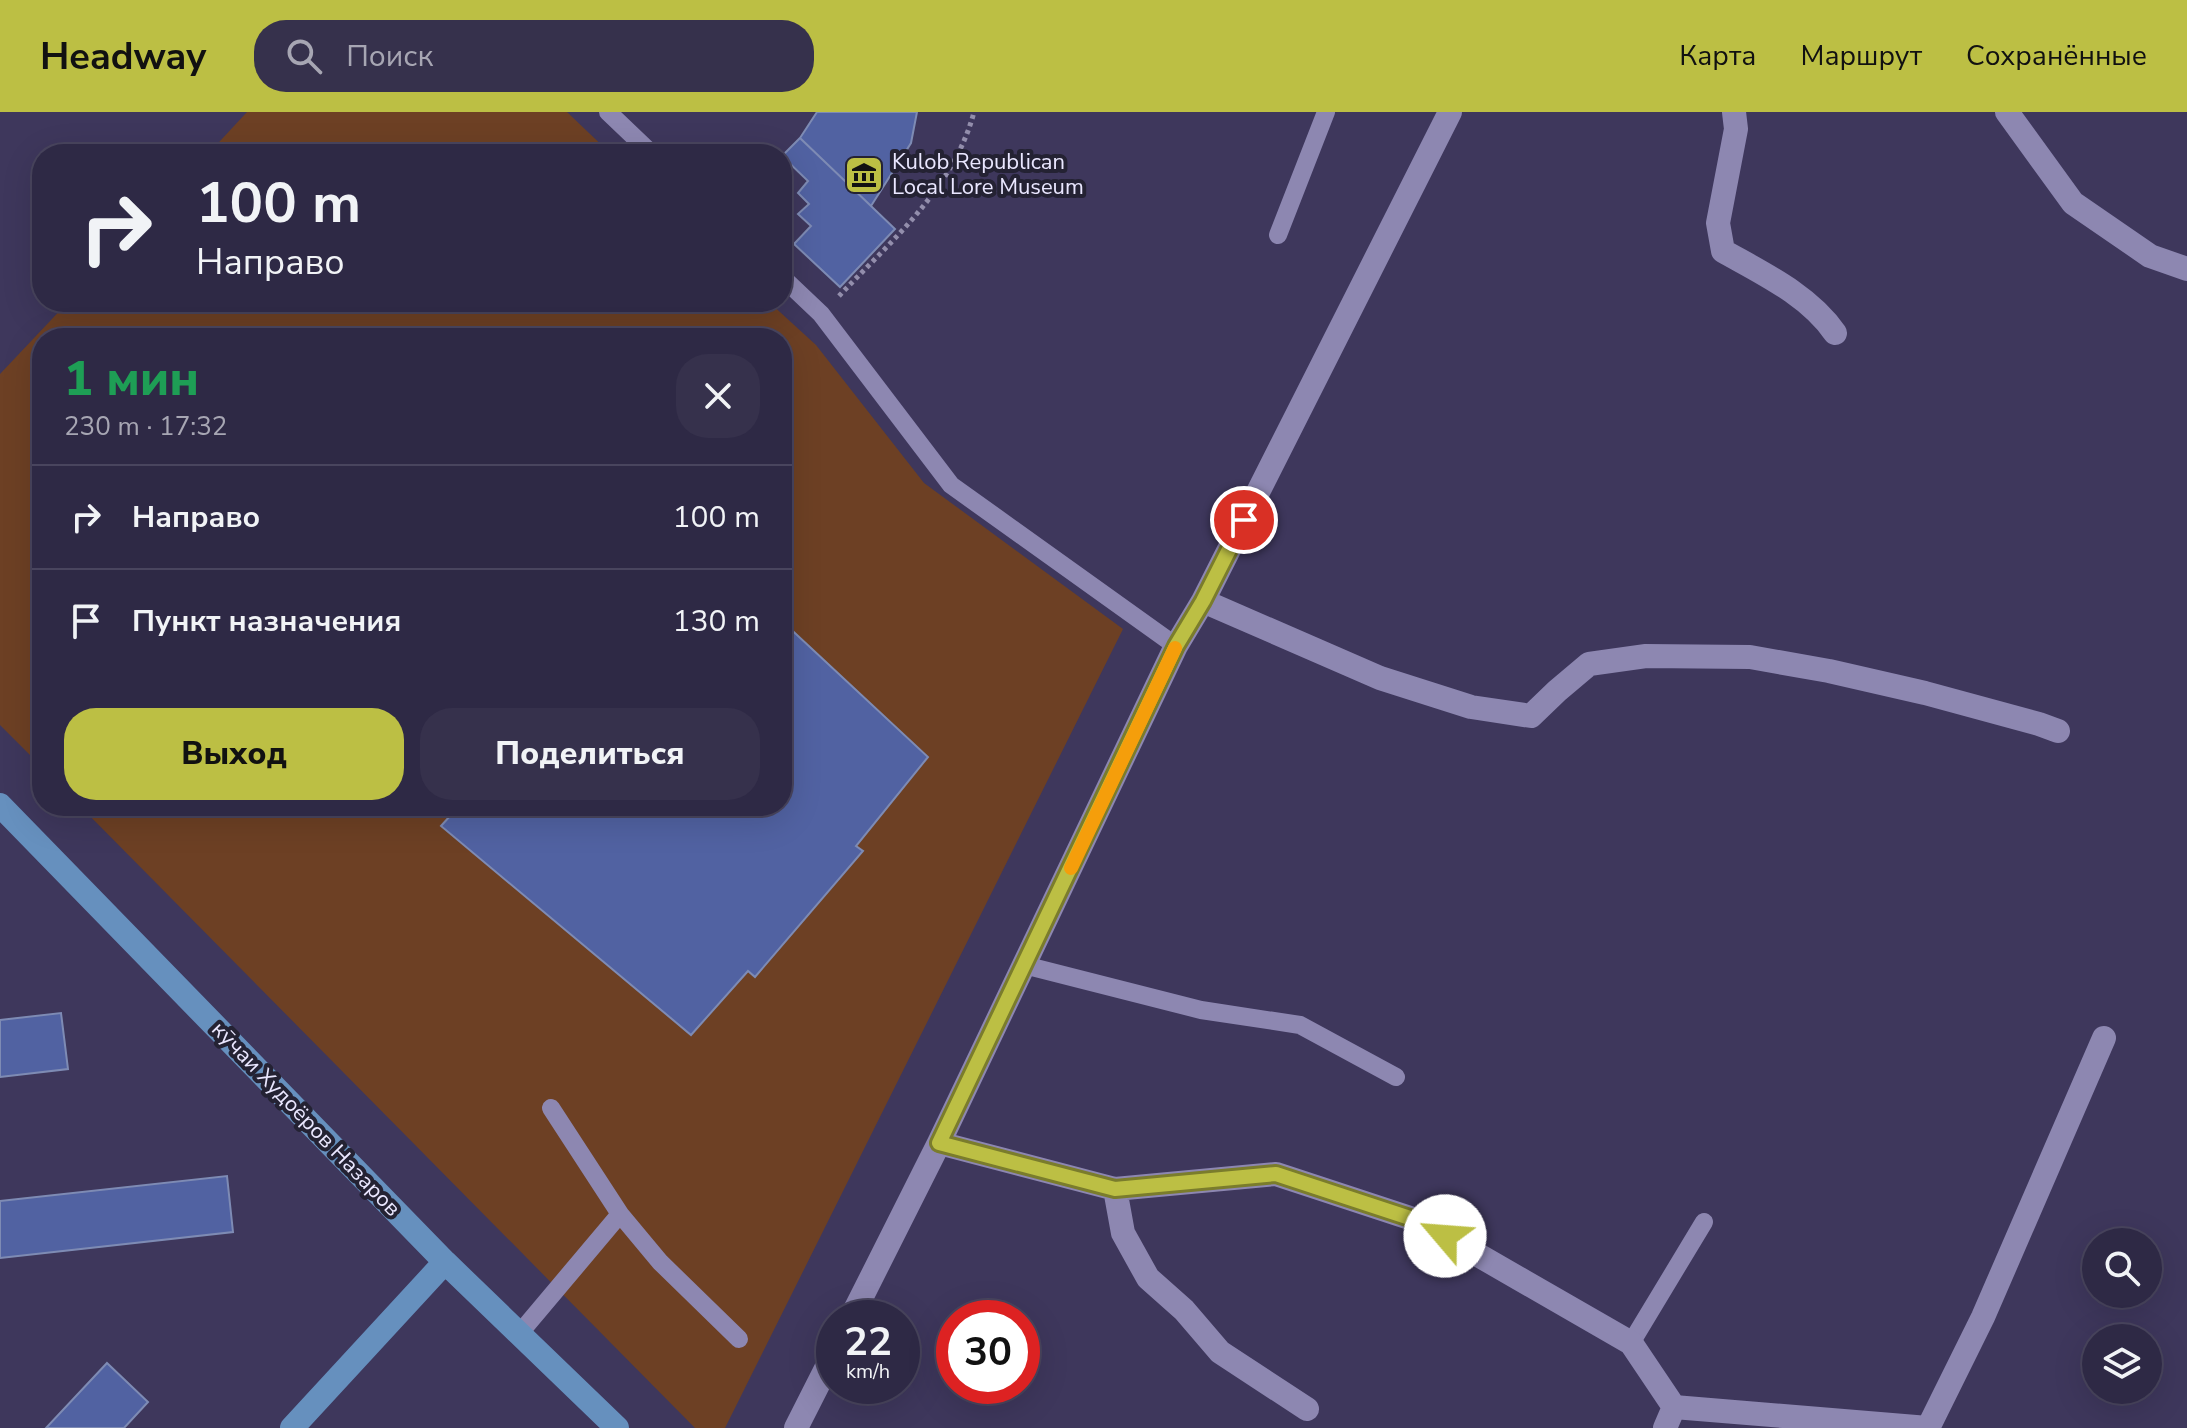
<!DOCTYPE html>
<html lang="ru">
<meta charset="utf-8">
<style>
body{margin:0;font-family:"Nunito Sans",sans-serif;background:#36314c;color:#f1f3f6;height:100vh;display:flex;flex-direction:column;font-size:30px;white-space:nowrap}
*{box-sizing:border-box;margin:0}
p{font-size:26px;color:#a7a6b3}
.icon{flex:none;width:44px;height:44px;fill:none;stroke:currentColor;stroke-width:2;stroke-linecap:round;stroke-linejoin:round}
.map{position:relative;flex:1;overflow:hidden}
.sheet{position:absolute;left:32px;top:216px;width:760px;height:488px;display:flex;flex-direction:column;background:#2e2945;border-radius:32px;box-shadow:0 8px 32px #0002,0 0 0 2px #49455e}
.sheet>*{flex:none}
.banner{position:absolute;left:32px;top:32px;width:760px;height:168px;border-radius:32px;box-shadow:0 8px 32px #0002,0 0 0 2px #49455e;background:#2e2945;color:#f1f3f6;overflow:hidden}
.tools{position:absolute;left:2082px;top:1116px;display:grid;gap:16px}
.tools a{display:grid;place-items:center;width:80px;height:80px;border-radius:50%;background:#2e2945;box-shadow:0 8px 32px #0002,0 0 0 2px #49455e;font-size:40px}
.speed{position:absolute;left:816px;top:1188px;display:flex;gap:16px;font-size:40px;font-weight:700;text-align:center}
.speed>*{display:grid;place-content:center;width:104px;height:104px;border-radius:50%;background:#2e2945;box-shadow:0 8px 32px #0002,0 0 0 2px #49455e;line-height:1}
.speed small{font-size:20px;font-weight:400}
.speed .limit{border:12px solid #d22;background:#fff;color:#111}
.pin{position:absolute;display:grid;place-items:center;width:68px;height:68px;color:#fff;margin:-34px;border:4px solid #fff;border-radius:50%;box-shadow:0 2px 8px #0007}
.me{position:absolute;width:88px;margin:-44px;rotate:297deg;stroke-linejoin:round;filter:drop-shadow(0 0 6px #0008)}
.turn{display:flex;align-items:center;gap:28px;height:168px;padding:0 32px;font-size:36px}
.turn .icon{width:104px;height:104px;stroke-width:2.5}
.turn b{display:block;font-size:56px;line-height:68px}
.round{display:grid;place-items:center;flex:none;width:84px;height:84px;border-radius:32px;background:#36314c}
.overview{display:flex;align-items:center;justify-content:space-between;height:136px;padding:0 32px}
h1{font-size:48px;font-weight:800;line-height:60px;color:#1e9e55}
.action{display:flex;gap:16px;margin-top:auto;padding:16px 32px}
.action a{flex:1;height:92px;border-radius:32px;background:#bcbf44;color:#111;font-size:32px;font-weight:800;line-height:92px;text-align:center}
.action a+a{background:#36314c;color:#f1f3f6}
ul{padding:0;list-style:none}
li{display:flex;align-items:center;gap:24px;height:104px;padding:0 32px;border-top:2px solid #49455e}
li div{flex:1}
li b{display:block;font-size:30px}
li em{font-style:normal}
header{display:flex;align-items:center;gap:48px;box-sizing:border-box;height:112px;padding:0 40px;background:#bcbf44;color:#111}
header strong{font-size:38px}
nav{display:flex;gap:44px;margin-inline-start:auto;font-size:28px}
.search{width:560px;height:72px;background:#36314c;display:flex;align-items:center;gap:20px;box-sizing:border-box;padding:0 28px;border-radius:32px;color:#a7a6b3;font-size:30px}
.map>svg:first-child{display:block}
</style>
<header>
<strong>Headway</strong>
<div class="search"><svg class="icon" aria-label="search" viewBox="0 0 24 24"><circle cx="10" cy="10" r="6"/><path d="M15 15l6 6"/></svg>Поиск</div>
<nav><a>Карта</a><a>Маршрут</a><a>Сохранённые</a></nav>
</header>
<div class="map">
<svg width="2187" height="1316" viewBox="0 0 2187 1316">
<rect width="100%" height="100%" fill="#3e375c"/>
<!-- green -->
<path fill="#6d4024" d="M247 0H567L611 42H208Z
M68 190H769L816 233 924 371 1123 517 725 1316H695L80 694H782V226H42V655L0 613V262Z"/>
<!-- building -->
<path fill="#5162a2" stroke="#7e8bb4" stroke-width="2" d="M817 0H917L911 31 871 94 800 26Z
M800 26 895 117 840 175 794 132 811 114 798 102 809 92 798 81 808 69 782 44Z
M782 509 928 645 856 734 863 739 755 865 748 859 691 923 441 714 459 694H782Z
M61 901 68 957 0 965V908Z
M227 1064 233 1120 0 1146V1089Z
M107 1251 148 1290 124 1316H46Z"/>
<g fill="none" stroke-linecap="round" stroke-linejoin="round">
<!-- path -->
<path stroke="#938eac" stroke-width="5" stroke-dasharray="4 4" stroke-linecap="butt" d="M839 184C891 129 954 76 974 0"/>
<!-- lane -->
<path stroke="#8d87b1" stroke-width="18" d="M608 0 652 42
M1278 123 1326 0
M782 165 821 202 951 373 1176 534
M1024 853 1201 898 1300 913 1396 965
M620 1102 660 1150 739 1227
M519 1222 620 1102 551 996
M1631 1231 1704 1110"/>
<!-- street -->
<path stroke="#8d87b1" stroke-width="24" d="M1734 0 1736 17 1718 111 1723 139C1762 161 1809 183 1835 221
M2007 0 2073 91 2150 144 2187 157
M1203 489 1380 566 1471 595 1531 604 1557 579 1589 552 1646 544 1750 545 1829 559 1925 581 2039 612 2058 619
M939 1031 1115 1077 1276 1062 1419 1109 1631 1231 1674 1295 1665 1316
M1115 1077 1123 1121 1148 1166 1184 1198 1220 1240 1307 1297
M851 1206 939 1031 1176 534 1203 489 1450 0
M1674 1295 1928 1316
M796 1316 834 1241
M1928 1316 1983 1205 2104 926"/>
<!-- secondary -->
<path stroke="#6690be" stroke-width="24" d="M0 693 445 1150 617 1316
M292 1316 445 1150"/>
</g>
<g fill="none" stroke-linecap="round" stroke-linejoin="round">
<defs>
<path id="route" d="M1244 408 1203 489 1176 534 939 1031 1115 1077 1276 1062 1419 1109 1445 1124"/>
</defs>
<!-- route casing -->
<use href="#route" stroke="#7a7c2c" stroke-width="20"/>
<!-- route -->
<use href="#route" stroke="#bcbf44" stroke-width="14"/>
<!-- slow -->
<path stroke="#f59e0b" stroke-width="14" d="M1071 756 1175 536"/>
</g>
<!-- icons -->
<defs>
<symbol id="museum-square" viewBox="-11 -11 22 22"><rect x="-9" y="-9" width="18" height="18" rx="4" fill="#bcbf44" stroke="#242233"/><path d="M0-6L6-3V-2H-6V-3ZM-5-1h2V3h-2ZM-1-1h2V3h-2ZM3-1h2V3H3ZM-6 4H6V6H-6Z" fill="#111"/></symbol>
</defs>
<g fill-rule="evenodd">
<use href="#museum-square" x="842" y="41" width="44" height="44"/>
</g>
<g text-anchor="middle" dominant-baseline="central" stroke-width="8" stroke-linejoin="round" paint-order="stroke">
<!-- poi labels -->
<g font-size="22" fill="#eae7ff" stroke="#242233" text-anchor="start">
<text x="892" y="50">Kulob Republican<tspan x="892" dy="25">Local Lore Museum</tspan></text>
</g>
<!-- street labels -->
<g font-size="22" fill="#eae7ff" stroke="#242233">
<text transform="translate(306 1007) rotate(46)">кӯчаи Худоёров Назаров</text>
</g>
</g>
</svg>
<div class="tools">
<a><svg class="icon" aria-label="search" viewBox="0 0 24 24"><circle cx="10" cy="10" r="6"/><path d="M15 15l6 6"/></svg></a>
<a><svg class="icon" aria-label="layers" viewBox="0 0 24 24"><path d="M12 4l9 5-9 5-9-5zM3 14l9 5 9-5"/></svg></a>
</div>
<div class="speed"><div>22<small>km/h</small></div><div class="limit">30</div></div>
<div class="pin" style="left:1244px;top:408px;background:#d93025"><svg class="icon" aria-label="arrive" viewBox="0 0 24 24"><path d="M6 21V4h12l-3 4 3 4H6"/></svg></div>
<svg class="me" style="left:1445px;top:1124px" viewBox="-20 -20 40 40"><circle r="19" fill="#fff"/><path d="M0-13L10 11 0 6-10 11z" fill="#bcbf44"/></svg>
<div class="banner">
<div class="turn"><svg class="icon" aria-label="right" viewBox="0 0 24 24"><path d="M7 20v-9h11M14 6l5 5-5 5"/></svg><div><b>100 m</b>Направо</div></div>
</div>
<section class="sheet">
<div class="overview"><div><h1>1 мин</h1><p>230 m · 17:32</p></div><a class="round"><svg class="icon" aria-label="close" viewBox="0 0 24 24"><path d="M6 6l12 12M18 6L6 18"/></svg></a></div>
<ul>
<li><svg class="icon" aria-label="right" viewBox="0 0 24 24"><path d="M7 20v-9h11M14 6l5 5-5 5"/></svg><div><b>Направо</b></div><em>100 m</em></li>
<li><svg class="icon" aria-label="arrive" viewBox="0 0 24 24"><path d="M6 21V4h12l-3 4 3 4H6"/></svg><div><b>Пункт назначения</b></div><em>130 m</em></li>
</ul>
<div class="action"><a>Выход</a><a>Поделиться</a></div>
</section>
</div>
